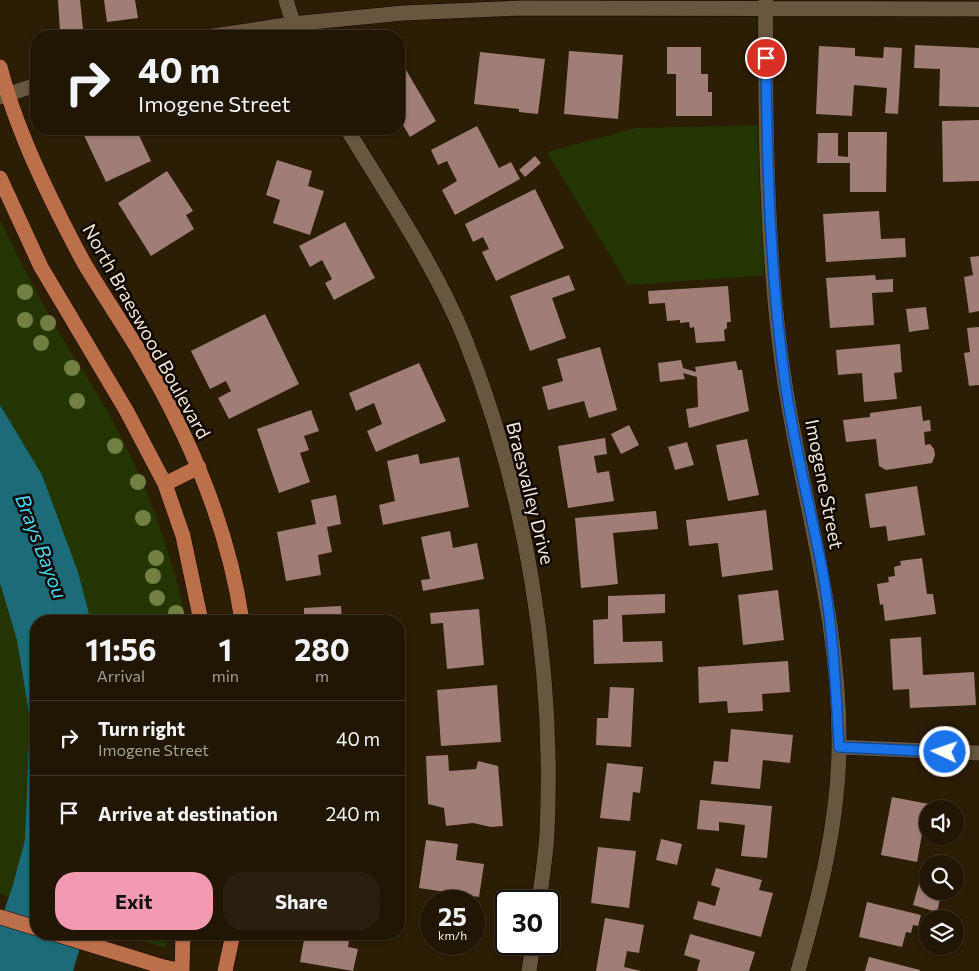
<!DOCTYPE html>
<style>
body{margin:0;font-family:Commissioner,sans-serif;background:#291f0e;color:#f1f3f6;height:100vh;display:flex;flex-direction:column;font-size:19px;white-space:nowrap}
*{box-sizing:border-box;margin:0}
p{font-size:16px;color:#a29f9a}
.icon{flex:none;width:28px;height:28px;fill:none;stroke:currentColor;stroke-width:2;stroke-linecap:round;stroke-linejoin:round}
.map{position:relative;flex:1;overflow:hidden}
.details{position:absolute;left:30px;top:615px;width:375px;height:325px;display:flex;flex-direction:column;background:#211604;border-radius:20px;box-shadow:0 1px 4px #0004,0 0 0 1px #3e3526}
.details>*{flex:none}
.top-card{position:absolute;left:30px;top:30px;width:375px;height:105px;border-radius:20px;box-shadow:0 1px 4px #0004,0 0 0 1px #3e3526;background:#211604;color:#f1f3f6;overflow:hidden}
.buttons{position:absolute;left:919px;top:800px;display:grid;gap:10px}
.buttons a{display:grid;place-items:center;width:45px;height:45px;border-radius:50%;background:#211604;box-shadow:0 1px 4px #0004,0 0 0 1px #3e3526;font-size:25px}
.speed{position:absolute;left:420px;top:890px;display:flex;gap:10px;font-size:25px;font-weight:700;text-align:center}
.speed>*{display:grid;place-content:center;width:65px;height:65px;border-radius:50%;background:#211604;box-shadow:0 1px 4px #0004,0 0 0 1px #3e3526;line-height:1}
.speed small{font-size:12px;font-weight:400}
.speed .limit{border:2px solid #111;border-radius:8px;background:#fff;color:#111}
.pin{position:absolute;display:grid;place-items:center;width:42px;height:42px;color:#fff;margin:-21px;border:2px solid #fff;border-radius:50%;box-shadow:0 1px 5px #0007}
.me{position:absolute;width:55px;margin:-28px;rotate:273deg;stroke-linejoin:round;filter:drop-shadow(0 0 4px #0008)}
.turn{display:flex;align-items:center;gap:18px;height:105px;padding:0 25px;font-size:22px}
.turn .icon{width:65px;height:65px;stroke-width:2.5}
.turn b{display:block;font-size:35px;line-height:42px}
.eta{display:flex;justify-content:space-evenly;align-items:center;height:85px;text-align:center}
.eta b{font-size:30px;font-weight:700;line-height:35px}
.primary-button{display:flex;gap:10px;margin-top:auto;padding:10px 25px}
.primary-button a{flex:1;height:58px;border-radius:20px;background:#f19ab2;color:#111;font-size:20px;font-weight:700;line-height:58px;text-align:center}
.primary-button a+a{background:#291f0e;color:#f1f3f6}
ul{padding:0;list-style:none}
li{display:flex;align-items:center;gap:15px;height:75px;padding:0 25px;border-top:1px solid #3e3526}
li div{flex:1}
li b{display:block;font-size:19px}
li em{font-style:normal}
.map>svg:first-child{display:block}
</style>
<div class="map">
<svg width="979" height="971" viewBox="0 0 979 971">
<rect width="100%" height="100%" fill="#2c1d05"/>
<!-- green -->
<path fill="#233500" d="M766 125 773 275 628 285 547 152 635 128Z
M0 220C19 258 38 297 60 334 73 357 89 379 102 402 142 470 170 545 186 621H36V906L0 894Z
M117 934H169L166 948Z"/>
<!-- water -->
<path fill="#1b6b78" d="M0 405 42 475 78 572 91 621H36V934H84L73 971H0V923L12 888 25 840 30 719 17 640 0 583Z"/>
<!-- building -->
<path fill="#a07e77" d="M58 0H80L83 29 60 31Z
M104 0H135L138 18 107 22Z
M915 45 979 48V107L939 106 940 69 914 68Z
M819 46 855 48V56L883 58 884 47 902 48 898 114 885 113 887 88 854 85 852 116 816 114Z
M667 47H701V74H708V92H712V116H676V74H667Z
M569 51 623 55 618 119 564 114Z
M480 52 545 59 538 114 519 112V109L474 104Z
M399 58 436 121 410 137 399 118Z
M979 120V181L943 182 942 121Z
M477 126 499 168 511 162 520 179 455 215 442 190 457 181 447 161 438 165 431 150Z
M81 129H136L151 161 106 182Z
M848 132H887L886 192H850V163H817L818 133H838V156L848 157Z
M535 156 541 163 525 177 519 170Z
M277 160 312 171 308 186 324 191 310 235 273 223 280 200 266 195Z
M167 171 193 211 186 215 194 229 151 256 118 203Z
M535 189 564 248 496 281 482 252 489 249 483 237 473 242 465 224Z
M879 211 881 239 905 238 906 257 826 262 823 214Z
M345 222 375 278 334 300 325 283 332 279 322 260 310 267 299 246Z
M979 256V311L969 313 964 277 973 275 970 257Z
M569 275 575 290 552 298 566 338 530 351 510 296Z
M875 275 876 280 893 279V292L872 293 874 325 830 328 826 278Z
M728 286 731 322H727V328L724 330 725 341 696 343 694 327 690 328 689 322 680 323V320L667 321 665 303 649 304 648 291Z
M926 307 929 329 909 332 906 309Z
M265 314 299 384 229 419 218 398 231 391 226 381 210 389 191 351Z
M979 327V385L969 386 964 353 970 352 967 328Z
M900 344 902 372 894 373 897 399 864 402 862 373 838 375 836 350Z
M600 347 617 410 589 418 584 401 548 410 542 387 563 381 557 359Z
M681 360 683 368 696 372 695 367 736 361 738 370H742L749 411 689 428 686 409 698 407 697 377 683 373 685 379 660 382 658 363Z
M419 363 446 421 376 452 367 431 382 424 374 403 356 411 349 393Z
M921 406 923 421 930 420 931 431 924 432 925 445 930 444 934 449 935 455 932 463 886 470 879 466 876 439 846 442 843 420 870 417V413Z
M311 410 319 431 304 436 309 450 300 453 310 482 279 493 257 429Z
M629 425 639 445 621 454 611 434Z
M605 438 607 454 594 456 597 473 609 471 614 501 568 508 558 446Z
M747 439 759 495 728 501 716 445Z
M687 442 694 465 675 470 668 447Z
M418 454 420 464 459 457 469 507 383 525 379 505 395 501 387 461Z
M917 486 925 535 888 541 886 526 870 528 865 494Z
M336 495 341 524 327 527 332 552 318 555 321 575 286 581 277 532 316 524 311 500Z
M766 510 773 570 722 577 718 543 689 546 686 520Z
M656 511 658 529 613 533 618 584 581 588 575 518Z
M450 531 453 548 477 543 484 579 423 591 421 580 430 579 421 537Z
M922 558 927 594H933L936 614 885 621 883 604 880 605 877 584 889 582 888 577 895 576 894 567 901 565 900 561Z
M778 590 784 640 743 645 738 595Z
M665 594V613L622 615 623 642 662 641 663 662 594 664 593 620 608 619V596Z
M341 606 342 621H304V608Z
M479 609 484 665 447 669 443 623 431 624 430 613Z
M921 637 923 675 974 672 976 705 910 708 909 689 893 690 890 639Z
M788 661 790 692 762 694 763 711 728 713 727 701 699 703 698 667Z
M497 685 501 742 441 746 437 690Z
M610 687 634 688 631 747 596 745 597 718H608Z
M731 729 793 735 790 763 763 760 760 789 711 784 714 761 728 762Z
M448 755 449 771 476 769 478 761 498 766 503 826 491 827 473 823 446 826 444 808 428 804 426 756Z
M607 763 643 767 640 793 633 792 630 821 600 818Z
M892 797 950 808 928 809V835L922 834 917 862 881 855Z
M700 800 772 806 767 858 741 856 745 825 719 822V831L697 829Z
M661 839 682 844 677 865 656 860Z
M426 840 458 844 456 860 484 864 479 897 419 888Z
M598 847 636 851 629 908 591 903Z
M716 868 762 880 759 890 773 893 761 937 693 919 698 901 715 906 720 888 711 885Z
M920 880 928 882V891H942L937 912 913 905Z
M867 902 921 915 918 926 913 925 911 933 906 932 902 947 859 937Z
M605 918 644 925 639 953 627 951 624 967 641 971H596Z
M305 934H350L348 947 358 949 353 971 300 962Z
M690 934 755 952 749 971H697L700 960 684 955Z
M869 957 920 970V971H865Z"/>
<g fill="none" stroke-linecap="round" stroke-linejoin="round">
<defs>
<path id="minor" d="M286 0 297 36
M766 0C765 36 766 72 766 108 767 200 771 293 785 384 804 505 841 624 839 749 838 825 819 898 798 971
M213 36 292 24 403 13 522 8 979 9
M0 97 36 85
M347 129C388 197 435 265 465 339 526 492 555 668 547 832 546 855 542 878 539 901
M839 747 979 753
M529 971 533 944"/>
<path id="major" d="M0 67C14 121 37 171 62 221 70 236 78 253 87 268 104 296 122 323 139 351 189 435 228 524 242 621
M0 178 41 267 126 410 165 484 183 536 201 621
M165 484 199 467
M0 917 36 928
M56 934 160 966 182 971
M182 971 183 934
M225 971 233 934"/>
</defs>
<!-- minor casing -->
<use href="#minor" stroke="#140600" stroke-width="16"/>
<!-- major casing -->
<use href="#major" stroke="#140600" stroke-width="16"/>
<!-- minor -->
<use href="#minor" stroke="#68573e" stroke-width="15"/>
<!-- major -->
<use href="#major" stroke="#bb7049" stroke-width="15"/>
</g>
<!-- trees -->
<g fill="#728043">
<circle cx="25" cy="292" r="8"/>
<circle cx="25" cy="320" r="8"/>
<circle cx="48" cy="323" r="8"/>
<circle cx="41" cy="343" r="8"/>
<circle cx="72" cy="368" r="8"/>
<circle cx="77" cy="401" r="8"/>
<circle cx="115" cy="446" r="8"/>
<circle cx="138" cy="482" r="8"/>
<circle cx="143" cy="518" r="8"/>
<circle cx="156" cy="558" r="8"/>
<circle cx="153" cy="576" r="8"/>
<circle cx="157" cy="598" r="8"/>
<circle cx="176" cy="613" r="8"/>
</g>
<g fill="none" stroke-linecap="round" stroke-linejoin="round">
<defs>
<path id="route" d="M766 58C767 166 770 274 785 382 794 446 811 510 823 574 833 631 836 689 839 747L945 752"/>
</defs>
<!-- route casing -->
<use href="#route" stroke="#114b97" stroke-width="12"/>
<!-- route -->
<use href="#route" stroke="#1a73e8" stroke-width="9"/>
</g>
<g text-anchor="middle" dominant-baseline="central" stroke-width="5" stroke-linejoin="round" paint-order="stroke">
<!-- street labels -->
<g font-size="19" fill="#f0e5d7" stroke="#0f0802">
<text transform="translate(147 331) rotate(61)">North Braeswood Boulevard</text>
<text transform="translate(825 484) rotate(79)">Imogene Street</text>
<text transform="translate(531 493) rotate(76)">Braesvalley Drive</text>
</g>
<!-- water labels -->
<g font-size="20" font-style="italic" fill="#45d8f1" stroke="#0f0802">
<text transform="translate(42 546) rotate(69)">Brays Bayou</text>
</g>
</g>
</svg>
<div class="buttons">
<a><svg class="icon" aria-label="sound" viewBox="0 0 24 24"><path d="M4 9h4l5-4v14l-5-4H4zM17 9q2 3 0 6"/></svg></a>
<a><svg class="icon" aria-label="search" viewBox="0 0 24 24"><circle cx="10" cy="10" r="6"/><path d="M15 15l6 6"/></svg></a>
<a><svg class="icon" aria-label="layers" viewBox="0 0 24 24"><path d="M12 4l9 5-9 5-9-5zM3 14l9 5 9-5"/></svg></a>
</div>
<div class="speed"><div>25<small>km/h</small></div><div class="limit">30</div></div>
<div class="pin" style="left:766px;top:58px;background:#d93025"><svg class="icon" aria-label="arrive" viewBox="0 0 24 24"><path d="M6 21V4h12l-3 4 3 4H6"/></svg></div>
<svg class="me" style="left:945px;top:752px" viewBox="-20 -20 40 40"><circle r="17" fill="#1a73e8" stroke="#fff" stroke-width="3"/><path d="M0-11L8 9 0 5-8 9z" fill="#fff"/></svg>
<div class="top-card">
<div class="turn"><svg class="icon" aria-label="right" viewBox="0 0 24 24"><path d="M7 20v-9h11M14 6l5 5-5 5"/></svg><div><b>40 m</b>Imogene Street</div></div>
</div>
<section class="details">
<div class="eta">
<div><b>11:56</b><p>Arrival</p></div>
<div><b>1</b><p>min</p></div>
<div><b>280</b><p>m</p></div>
</div>
<ul>
<li><svg class="icon" aria-label="right" viewBox="0 0 24 24"><path d="M7 20v-9h11M14 6l5 5-5 5"/></svg><div><b>Turn right</b><p>Imogene Street</p></div><em>40 m</em></li>
<li><svg class="icon" aria-label="arrive" viewBox="0 0 24 24"><path d="M6 21V4h12l-3 4 3 4H6"/></svg><div><b>Arrive at destination</b></div><em>240 m</em></li>
</ul>
<div class="primary-button"><a>Exit</a><a>Share</a></div>
</section>
</div>
